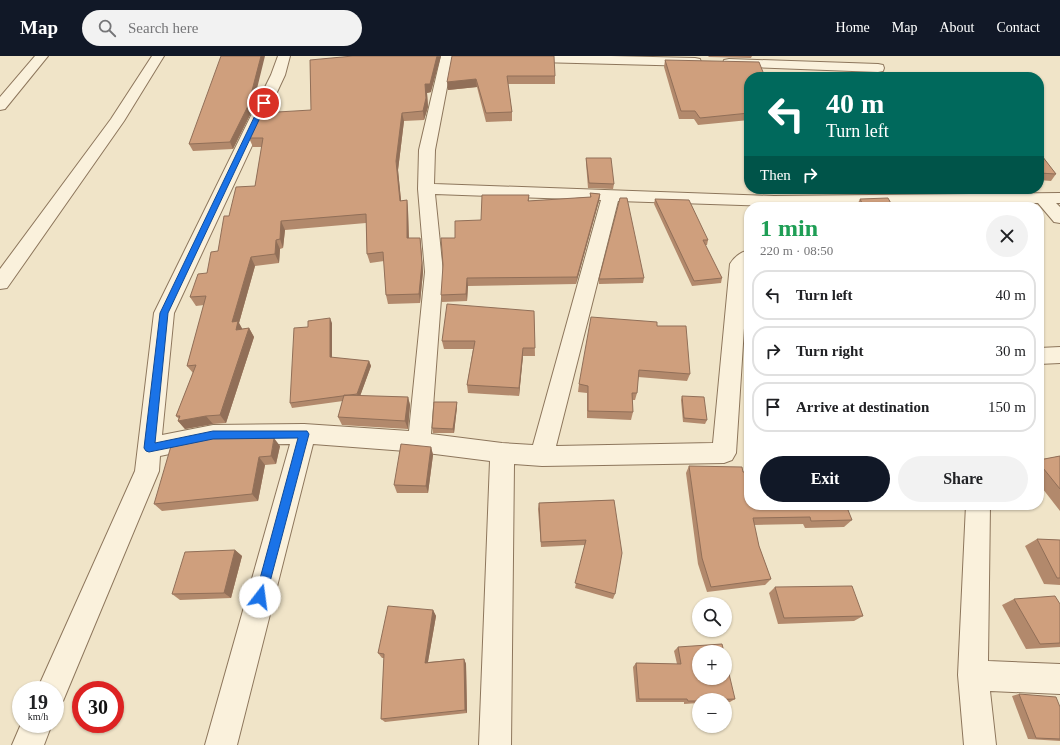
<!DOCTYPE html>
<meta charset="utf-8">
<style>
body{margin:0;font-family:Georgia,serif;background:#f2f2f2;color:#202124;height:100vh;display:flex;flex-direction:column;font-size:15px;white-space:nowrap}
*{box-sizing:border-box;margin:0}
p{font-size:13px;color:#757577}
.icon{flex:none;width:22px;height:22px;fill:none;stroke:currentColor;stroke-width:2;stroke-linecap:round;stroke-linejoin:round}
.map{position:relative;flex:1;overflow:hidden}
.drawer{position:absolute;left:744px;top:146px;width:300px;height:308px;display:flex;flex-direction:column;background:#fff;border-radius:16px;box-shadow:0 1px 3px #0004}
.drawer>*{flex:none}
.guide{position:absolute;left:744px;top:16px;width:300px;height:122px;border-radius:16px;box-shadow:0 1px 3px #0004;background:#00695c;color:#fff;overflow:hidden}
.tools{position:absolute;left:692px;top:541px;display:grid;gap:8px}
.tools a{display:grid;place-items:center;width:40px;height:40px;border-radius:50%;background:#fff;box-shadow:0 1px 3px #0004;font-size:20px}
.speed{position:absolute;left:12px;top:625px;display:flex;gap:8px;font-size:20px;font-weight:700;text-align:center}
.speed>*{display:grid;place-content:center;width:52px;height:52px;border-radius:50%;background:#fff;box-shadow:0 1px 3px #0004;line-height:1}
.speed small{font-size:10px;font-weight:400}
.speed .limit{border:6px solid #d22;background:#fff;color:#111}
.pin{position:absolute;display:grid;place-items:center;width:34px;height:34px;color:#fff;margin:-17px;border:2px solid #fff;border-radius:50%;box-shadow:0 1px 4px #0007}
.me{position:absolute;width:44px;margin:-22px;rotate:15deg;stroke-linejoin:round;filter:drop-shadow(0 0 3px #0008)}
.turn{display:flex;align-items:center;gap:14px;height:84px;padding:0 16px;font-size:18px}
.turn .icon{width:52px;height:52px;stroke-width:2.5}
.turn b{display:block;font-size:28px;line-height:34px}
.then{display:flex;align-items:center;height:38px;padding:0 16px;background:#0003;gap:8px;font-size:15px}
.round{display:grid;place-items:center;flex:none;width:42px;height:42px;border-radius:21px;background:#f2f2f2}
.summary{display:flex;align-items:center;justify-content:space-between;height:68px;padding:0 16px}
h1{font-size:24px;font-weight:600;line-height:30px;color:#1e9e55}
.action{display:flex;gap:8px;margin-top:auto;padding:8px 16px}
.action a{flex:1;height:46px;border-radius:24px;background:#111827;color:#fff;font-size:16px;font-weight:600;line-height:46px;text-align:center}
.action a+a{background:#f2f2f2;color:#202124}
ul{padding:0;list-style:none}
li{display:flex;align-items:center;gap:12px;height:50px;margin:0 8px 6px;padding:0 8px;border:2px solid #e0e0e0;border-radius:16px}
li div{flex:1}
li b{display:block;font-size:15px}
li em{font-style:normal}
header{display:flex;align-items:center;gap:24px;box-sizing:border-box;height:56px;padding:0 20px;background:#111827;color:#fff}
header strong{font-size:19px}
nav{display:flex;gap:22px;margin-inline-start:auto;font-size:14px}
.search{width:280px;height:36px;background:#f2f2f2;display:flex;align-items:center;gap:10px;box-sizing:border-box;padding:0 14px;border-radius:22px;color:#757577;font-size:15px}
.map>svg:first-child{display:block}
</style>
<header>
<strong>Map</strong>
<div class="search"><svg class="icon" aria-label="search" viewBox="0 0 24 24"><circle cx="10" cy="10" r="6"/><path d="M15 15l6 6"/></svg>Search here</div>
<nav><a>Home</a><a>Map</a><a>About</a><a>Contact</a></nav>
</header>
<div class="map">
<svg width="1060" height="689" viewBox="0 0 1060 689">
<rect width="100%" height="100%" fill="#f0e4c8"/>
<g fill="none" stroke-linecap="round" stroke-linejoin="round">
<defs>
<path id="minor" d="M35 0H48L5 53 0 54V41Z
M152 0H164L124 65 7 232 0 233V213L111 63Z
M278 0H290L285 19 174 257 162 379 213 369 304 368 409 375 425 216 418 133 419 94 441 0H453L435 94 434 128 774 140 1060 137V147H1056L1060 151V167L1054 166 1038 147 774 150 618 145 556 390 713 387 730 208C734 201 741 196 749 194L736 397 732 404 724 407 542 410 514 408 511 689H479L490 405 419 396 313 388 237 689H205L290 388 213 389 160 400 159 415 63 645 55 648V634H37L135 415 154 257 271 19ZM435 138 601 144 533 389 502 387 431 378 443 216Z
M458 0H611L695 2 700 3 701 6 700 9 695 10 464 4 460 3Z
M729 3 878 8 883 9 884 12 883 15 878 16 724 10 723 7 724 4Z
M1060 291V307L1039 308V292Z
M966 449H990L988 605 1060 608V638L990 635 996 689H964L958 619Z
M21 668H52L44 689H12Z"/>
</defs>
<!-- minor casing -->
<use href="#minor" stroke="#8d765c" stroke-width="2"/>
<!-- minor -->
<use href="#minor" fill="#faf1dc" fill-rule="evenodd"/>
</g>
<!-- wall -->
<path fill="#b2896c" d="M452 0 555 20V28H508L512 56V65L486 66 477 31 448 34Z
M708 0H752L751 2 709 1Z
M310 4 431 36 427 37 428 51 424 64 404 65 398 114 401 145 407 144 408 154 409 182H420L421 191 423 216 420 247 388 248 386 239 384 205 370 207 367 198 366 167 285 174 283 192 280 193 279 207 255 210 239 267 242 273 249 272 254 281 226 367 213 368 185 373 178 365 179 363 176 360 193 317 187 310 204 249 196 250 190 241 207 217 218 195 229 160 255 130 262 91H253L249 82 311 54Z
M665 4 749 21V64L698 69 694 63H679L664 11Z
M251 57 233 93 193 95 189 88Z
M1039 96 1056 118 1051 125 1039 124Z
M586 102 614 128 613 133 588 132 586 107Z
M846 133H878L876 137 849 138Z
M590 137 600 138 599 145 576 228 468 230 467 245 442 246 441 239 481 164 529 139V145L590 141Z
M655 143 708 184 707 189H705L722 222 721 227 692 230 654 148Z
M860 143 893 151H856Z
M644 222 643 227 599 228V223Z
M534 255 535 300H523L519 340 468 337 467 329 473 293H444L442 285Z
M332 267V302L369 305 371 310 360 340 408 341 410 349 408 373 342 369 338 361 343 345 292 352 290 347 308 271Z
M657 270 690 318 687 325 638 321 637 337 635 344H632L633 356 631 364 587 362V337L578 336 579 328Z
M682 340 707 364 705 368 683 366 681 344Z
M457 346V351L454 377H433L432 372Z
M280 390 276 408 265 409 258 445 162 455 154 448Z
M431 391 433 399 428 437H397L394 429Z
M1060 400V455L1039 428V404Z
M689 410 743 416 852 464 844 471 805 472 803 468 754 469 759 490 771 523 765 529 707 536 698 508 686 417Z
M614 444 615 538 613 543 575 532 585 489 541 491 538 453 539 447Z
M1037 483 1060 484V529L1044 528 1025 490Z
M235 494 242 500 231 542 180 544 172 538Z
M775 531 863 560 854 565 778 568 769 537Z
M1014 543 1060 548V591L1026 593 1002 549Z
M433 554 436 560 428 606 464 603 466 608 467 657 385 666 381 663 384 602H382L378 597Z
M678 591 735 643 730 646H725V644H699V647L684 648V646H636L633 611 636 607 677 608 674 595Z
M1019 638 1060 651V685L1028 683 1012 640Z"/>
<!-- shaded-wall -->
<path fill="#916f58" d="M261 0H265L251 57 233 93 230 86Z
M437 0H441L431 36 427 37 428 51 424 64 423 55 425 28Z
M476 23 477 31 448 34 447 26Z
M402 57 404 65 398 114 402 154 400 145 396 105Z
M600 138 599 145 576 228 577 221Z
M407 144 408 154 409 191 407 182Z
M281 165 285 174 283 192 280 183Z
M420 182 421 191 423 216 420 247 419 238Z
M276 184 280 193 279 207 275 198Z
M251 201 255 210 239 267 243 274 241 282 232 266Z
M467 222 468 230 467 245 466 238Z
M330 262 332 267V306L330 301Z
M249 272 254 281 226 367 220 359Z
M523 292V300L519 340V332Z
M369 305 371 310 359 343 357 338Z
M408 341 410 349 408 373 405 365Z
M457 346V351L454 377 453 373Z
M206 360 213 368 185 373 178 365Z
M274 382 280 390 276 408 271 400Z
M431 391 433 399 428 437 426 430Z
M259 401 265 409 258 445 252 438Z
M235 494 242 500 231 542 224 537Z
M433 554 436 560 427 611 425 607Z
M464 603 466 608 467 657 465 654Z"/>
<!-- building -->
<path fill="#cf9f7d" stroke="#916f58" d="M221 0H261L248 50 230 86 189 88Z
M353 0H437L430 28H425L426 42 423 55 402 57 396 105 400 145 407 144V182H420L422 207 419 238 386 239 383 196 367 198 366 158 281 165 280 183 276 184 275 198 251 201 232 266 238 265 236 274 249 272 220 359 206 360 178 365 180 360H176L196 309 187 310 206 240 190 241 198 218 207 217 211 196 218 195 224 160H229L236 131 255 130 263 82H249L261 57 311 54 310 4Z
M452 0H554L555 20H507L512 56 486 57 476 23 447 26Z
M665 4 759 6 765 21H749V57L700 62 695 55H681Z
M1039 96 1056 118 1039 117Z
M586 102H611L614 128 589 127Z
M590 137 600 138 577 221 467 222 466 238 441 239 443 209 441 182H455V165L481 164 482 139H529L528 145 591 141Z
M620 142H627L644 222 599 223Z
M888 142 893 151H864L860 143Z
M655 143 689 144 708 184H703L722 222 694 225Z
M447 248 534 255 535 292H523L519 332 467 329 475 285H442Z
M591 261 657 266V270H686L690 318 639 314 637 337H632L633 356 588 355V330L579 328Z
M330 262V301L369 305 357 338 290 347 294 272 308 271V265Z
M344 339 408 341 405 365 338 361Z
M682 340 704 341 707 364 684 362Z
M434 346H457L453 373 432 372Z
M206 382H274L271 400 259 401 252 438 154 448 171 390Z
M401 388 431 391 426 430 394 429Z
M1060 400V433L1039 407V404Z
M689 410 742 411 743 416H749V449H846L852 464 811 465 810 461 753 462 759 490 771 523 711 531 702 502Z
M614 444 622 497 615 538 575 527 586 484 541 486 539 447Z
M1037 483 1060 484V522H1057Z
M235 494 224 537 172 538 185 496Z
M852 530 863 560 784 562 775 531Z
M1055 540 1060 548V587L1040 588 1014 543Z
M388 550 433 554 425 607 464 603 465 654 381 663 384 598 378 597Z
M722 588 724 596H699V622H725V601L735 643 699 644V645H688L687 643H639L636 607 681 608 678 591Z
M1019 638 1056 641 1060 651V683L1036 682Z"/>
<!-- route -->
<path fill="#1a73e8" stroke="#114b97" d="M264 45 267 47 168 257 155 387 213 375H307L309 378 266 541 264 545 260 546 256 545 255 541 298 382 213 383 149 396 146 395 144 392 160 257 261 47Z"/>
</svg>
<div class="tools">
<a><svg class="icon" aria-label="search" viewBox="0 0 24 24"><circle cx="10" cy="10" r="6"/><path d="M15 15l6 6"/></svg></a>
<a>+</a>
<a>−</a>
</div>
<div class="speed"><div>19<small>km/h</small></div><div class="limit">30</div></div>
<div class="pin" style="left:264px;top:47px;background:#d93025"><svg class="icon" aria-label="arrive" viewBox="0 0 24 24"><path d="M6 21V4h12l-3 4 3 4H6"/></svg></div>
<svg class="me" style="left:260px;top:541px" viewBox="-20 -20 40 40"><circle r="19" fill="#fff"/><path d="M0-13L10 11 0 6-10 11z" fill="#1a73e8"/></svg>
<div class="guide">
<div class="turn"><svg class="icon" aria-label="left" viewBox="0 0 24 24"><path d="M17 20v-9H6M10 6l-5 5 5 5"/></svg><div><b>40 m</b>Turn left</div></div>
<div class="then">Then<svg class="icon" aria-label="right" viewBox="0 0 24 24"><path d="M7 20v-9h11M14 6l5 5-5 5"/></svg></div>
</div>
<section class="drawer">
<div class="summary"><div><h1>1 min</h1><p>220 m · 08:50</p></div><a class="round"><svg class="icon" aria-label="close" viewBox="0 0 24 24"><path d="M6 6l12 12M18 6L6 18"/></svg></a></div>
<ul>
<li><svg class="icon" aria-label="left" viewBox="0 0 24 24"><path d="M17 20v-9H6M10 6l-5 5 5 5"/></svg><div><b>Turn left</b></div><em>40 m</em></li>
<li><svg class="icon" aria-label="right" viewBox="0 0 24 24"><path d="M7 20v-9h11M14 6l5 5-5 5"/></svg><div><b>Turn right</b></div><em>30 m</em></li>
<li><svg class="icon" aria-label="arrive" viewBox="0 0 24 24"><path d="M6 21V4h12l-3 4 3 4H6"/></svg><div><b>Arrive at destination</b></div><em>150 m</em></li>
</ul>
<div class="action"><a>Exit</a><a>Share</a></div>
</section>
</div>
